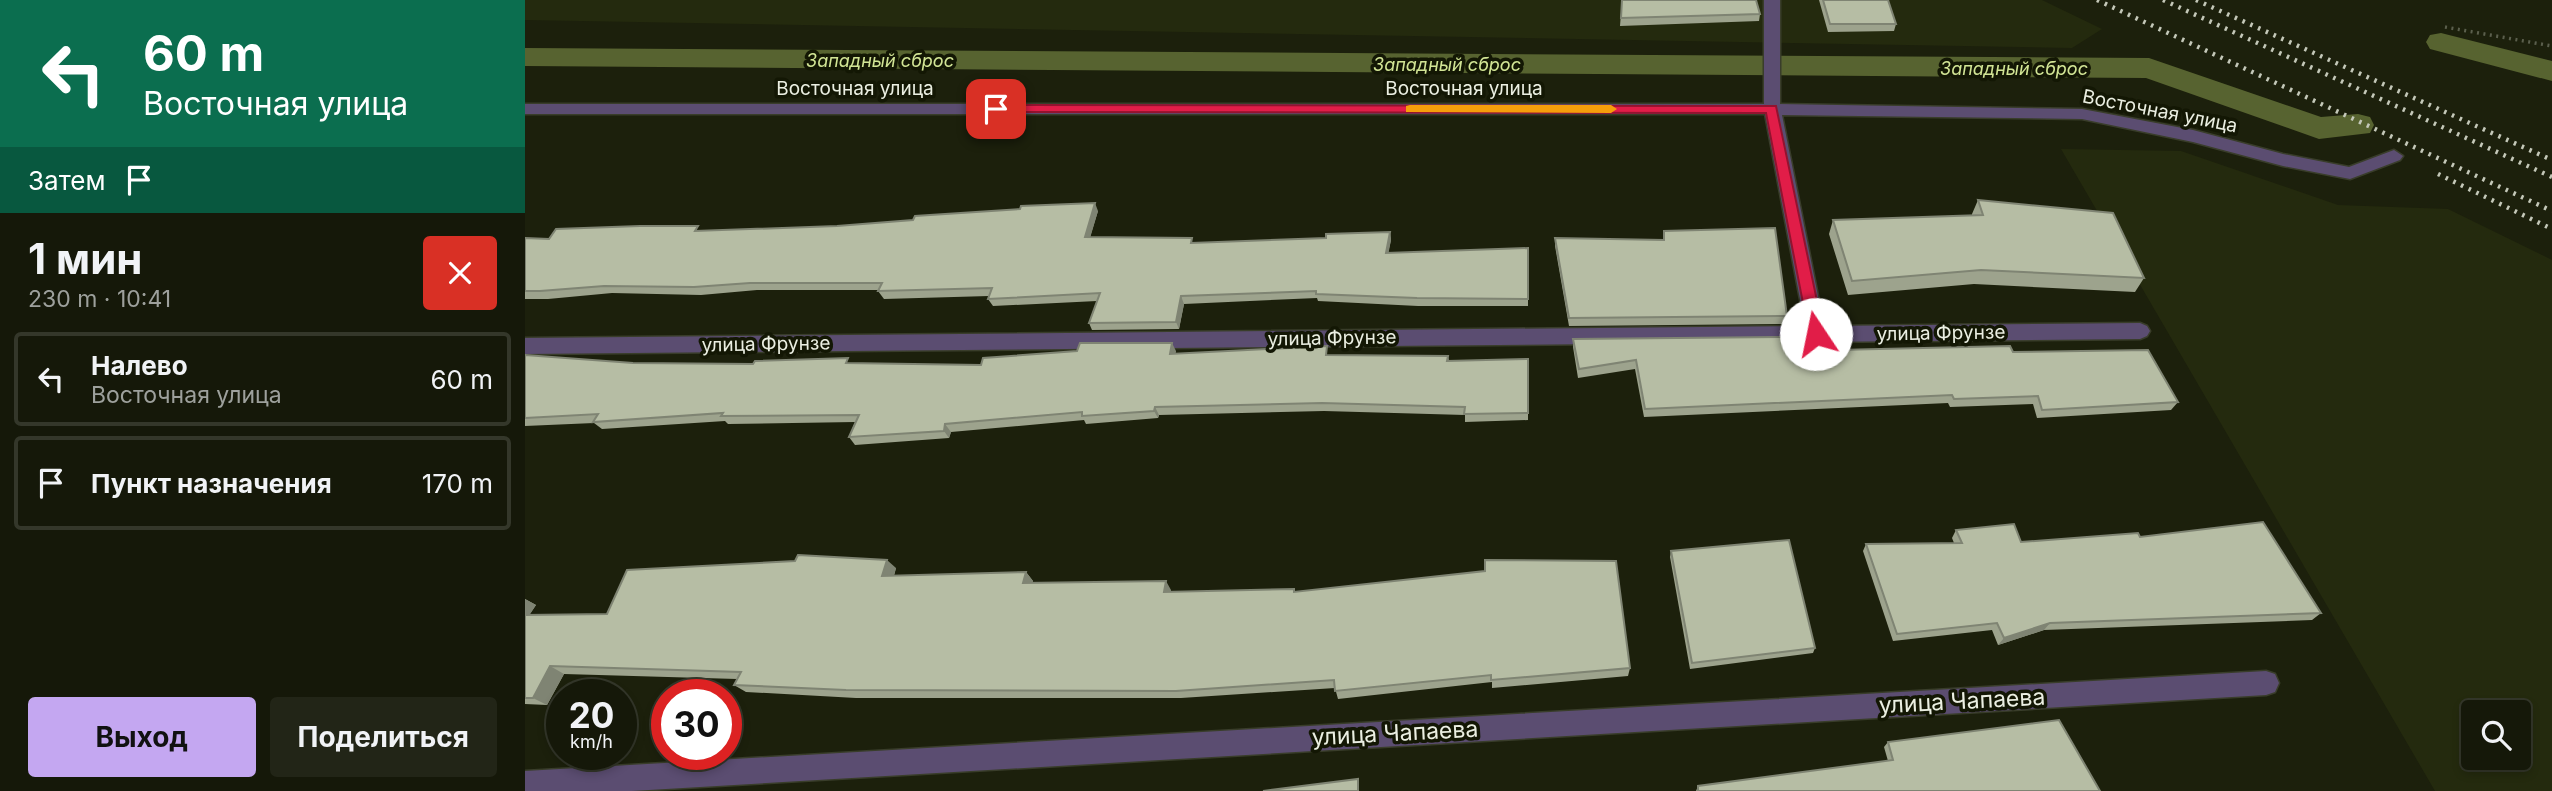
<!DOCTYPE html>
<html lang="ru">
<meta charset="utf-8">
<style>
body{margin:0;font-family:Inter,sans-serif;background:#222517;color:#f1f3f6;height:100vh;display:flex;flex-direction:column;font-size:26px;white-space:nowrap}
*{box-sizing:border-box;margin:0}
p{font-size:23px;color:#9da09c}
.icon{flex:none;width:38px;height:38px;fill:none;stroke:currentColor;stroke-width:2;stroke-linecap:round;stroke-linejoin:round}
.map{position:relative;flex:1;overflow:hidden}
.drawer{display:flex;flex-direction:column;background:#151809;width:525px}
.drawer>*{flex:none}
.hud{background:#0b6e4f;color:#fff;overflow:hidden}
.tools{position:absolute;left:1936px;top:700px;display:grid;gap:14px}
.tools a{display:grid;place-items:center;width:70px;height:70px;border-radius:7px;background:#151809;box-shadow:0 4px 10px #0003,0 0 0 2px #34372a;font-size:35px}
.speed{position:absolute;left:21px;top:679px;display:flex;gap:14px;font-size:35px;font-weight:700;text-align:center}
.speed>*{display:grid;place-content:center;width:91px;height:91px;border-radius:50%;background:#151809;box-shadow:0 4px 10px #0003,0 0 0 2px #34372a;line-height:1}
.speed small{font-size:18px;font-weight:400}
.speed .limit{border:10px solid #d22;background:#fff;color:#111}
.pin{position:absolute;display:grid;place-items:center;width:60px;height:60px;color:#fff;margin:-30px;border-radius:14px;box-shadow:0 4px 10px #0006}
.me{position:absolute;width:77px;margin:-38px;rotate:349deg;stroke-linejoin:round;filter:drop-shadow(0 0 5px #0008)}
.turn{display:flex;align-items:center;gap:24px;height:147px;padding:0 28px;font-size:32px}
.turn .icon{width:91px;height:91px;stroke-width:2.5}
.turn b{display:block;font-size:49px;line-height:60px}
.then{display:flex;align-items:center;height:66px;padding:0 28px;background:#0003;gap:14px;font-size:26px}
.round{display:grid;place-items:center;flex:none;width:74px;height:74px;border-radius:7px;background:#222517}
.headline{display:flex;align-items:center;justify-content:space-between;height:119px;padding:0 28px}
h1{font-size:42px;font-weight:700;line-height:52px}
.cta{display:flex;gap:14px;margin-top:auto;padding:14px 28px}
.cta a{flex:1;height:80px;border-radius:7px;background:#c4a7f1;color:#111;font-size:28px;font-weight:700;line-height:80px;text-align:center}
.cta a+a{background:#222517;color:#f1f3f6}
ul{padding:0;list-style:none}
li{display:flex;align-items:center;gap:21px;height:94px;margin:0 14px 10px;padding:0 14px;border:4px solid #34372a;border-radius:7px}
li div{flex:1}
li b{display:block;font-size:26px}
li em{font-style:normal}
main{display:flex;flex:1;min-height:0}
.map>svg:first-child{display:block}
</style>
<main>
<section class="drawer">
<div class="hud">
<div class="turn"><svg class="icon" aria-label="left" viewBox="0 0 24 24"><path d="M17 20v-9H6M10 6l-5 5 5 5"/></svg><div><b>60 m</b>Восточная улица</div></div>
<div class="then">Затем<svg class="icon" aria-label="arrive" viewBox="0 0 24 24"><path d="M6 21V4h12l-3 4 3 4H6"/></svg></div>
</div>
<div class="headline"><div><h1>1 мин</h1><p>230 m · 10:41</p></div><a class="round" style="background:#d93025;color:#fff"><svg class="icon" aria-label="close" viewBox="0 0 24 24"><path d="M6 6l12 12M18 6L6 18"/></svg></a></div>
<ul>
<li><svg class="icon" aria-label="left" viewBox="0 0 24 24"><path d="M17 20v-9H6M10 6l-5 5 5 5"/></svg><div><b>Налево</b><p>Восточная улица</p></div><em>60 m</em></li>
<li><svg class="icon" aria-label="arrive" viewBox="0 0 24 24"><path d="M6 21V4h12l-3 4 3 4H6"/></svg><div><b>Пункт назначения</b></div><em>170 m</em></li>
</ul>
<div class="cta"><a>Выход</a><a>Поделиться</a></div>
</section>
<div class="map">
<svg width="2027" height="791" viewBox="0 0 2027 791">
<rect width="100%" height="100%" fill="#1c200c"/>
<!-- built -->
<path fill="#242a0e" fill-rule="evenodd" d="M0 0H1517L1577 29 1547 48 0 20Z
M1536 149 1656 151 1813 205 1923 209 2027 260V791H1910ZM1948 712H1993V758H1948Z"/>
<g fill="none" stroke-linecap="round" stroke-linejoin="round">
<!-- canal -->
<path fill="#576330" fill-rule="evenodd" d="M1916 33 2027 61V81L1905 49 1901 42 1905 35Z
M0 48 1624 58 1796 117 1833 114 1845 117 1849 125 1845 133 1794 139 1621 78 0 66Z"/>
<defs>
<path id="lane" d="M1239 0H1255V109L1247 114 1239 109Z"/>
<path id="street" d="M0 104H1247L1557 109 1668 130 1758 154 1824 167 1869 150 1878 156 1875 160 1825 179 1758 166 1668 142 1557 119 1257 115 1299 326 1615 323 1622 326 1625 331 1622 336 1615 339 0 354V338L1280 326 1240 114H0Z
M1741 671 1750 674 1754 683 1750 692 1741 695 107 791H0V771Z"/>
</defs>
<!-- lane casing -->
<use href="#lane" stroke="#393d2a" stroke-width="3"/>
<!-- street casing -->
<use href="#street" stroke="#393d2a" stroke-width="3"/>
<!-- path -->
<path stroke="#5b5f4d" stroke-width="3.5" stroke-dasharray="2 4.5" stroke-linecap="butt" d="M1920 27 2027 46"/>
<!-- lane -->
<use href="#lane" fill="#5b4d71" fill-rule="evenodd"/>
<!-- street -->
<use href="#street" fill="#5b4d71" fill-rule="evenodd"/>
<!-- rail -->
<path stroke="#c4c8b9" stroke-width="4.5" stroke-dasharray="2.5 6" stroke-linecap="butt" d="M1572 0 2027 211
M1638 0 2027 177
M1671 0 2027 160
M1913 174 2027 229"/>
</g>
<!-- wall -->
<path fill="#9da38d" d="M1097 0 1235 14 1234 21 1095 26Z
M1294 0H1363L1371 24 1369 31 1303 32Z
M1453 200 1619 278 1610 292 1449 284 1323 295 1304 234 1308 220 1447 216V214Z
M573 211 565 237 668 243 801 238 865 232 866 240 863 253 1003 248V306H893L793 301 792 298 659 304 654 329 567 330 564 323 572 301 468 306 463 299 464 296 359 299 353 291 354 290H232L176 295 87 293 23 299H0V238L24 239 177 231 312 226Z
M1139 231 1262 316 1261 324 1044 326 1030 246V238L1138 240Z
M1048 339 1268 351 1488 352 1653 402 1646 410 1512 418 1508 404 1425 407 1423 403 1119 417 1110 369 1053 378 1048 347Z
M651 351 650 354 923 356 924 361 1003 359V420L940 422V415L799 411 634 415 633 418 561 424 559 420 426 432 424 438 330 445 324 437 330 422 203 424 200 421 77 429 69 423 0 426V355L108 363 228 364 327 363 456 365Z
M1431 530 1496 542 1615 537 1796 613 1787 620 1519 630 1473 645 1467 630 1368 641 1338 551 1341 544 1429 543 1427 538Z
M1146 551 1290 648 1288 653 1165 669 1145 557Z
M371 568 369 576 501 572 508 581 507 583 646 590 645 592 769 589 770 592 1105 668 1103 676 967 688V682L813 699 810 688 656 698H331L221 692 209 685 212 679 39 674 22 705 0 704V599L11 605 4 615 82 614Z
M1363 742 1575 791H1171L1173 786 1363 761 1359 747Z"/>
<!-- shaded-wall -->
<path fill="#7f8473" d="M570 203 573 211 563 245 560 237Z
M865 232 866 240 862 261 861 253Z
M656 296 659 304 654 329 651 322Z
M647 343 651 351 648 362 645 354Z
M630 407 634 415 633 418 629 411Z
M420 424 426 432 424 438 419 431Z
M362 560 371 568 366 585 357 576Z
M501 572 508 581 505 591 498 583Z
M641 581 646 590 644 600 639 592Z
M0 599 11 605 0 622Z
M1525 623 1519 630 1473 645 1479 638Z
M25 666 39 674 22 705 8 698Z"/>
<!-- building -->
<path fill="#b6bda4" stroke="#7f8473" stroke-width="2" d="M1097 0H1231L1235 14 1096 18Z
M1298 0H1363L1371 24H1305Z
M1453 200 1588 213 1619 278 1456 270 1327 281 1308 220 1458 215Z
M570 203 560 237 667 238 666 243 801 238V234L865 232 861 253 1003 248V299L892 298 791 294V291L656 296 651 322 564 323 575 293 463 299 467 288 353 291 357 283H225L169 287 79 286 15 291H0V238L24 239 31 229 115 226H173L170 231 312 226 388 220 390 216 495 209 496 206Z
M1250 228 1262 316 1044 318 1030 238 1139 240V231Z
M1266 337 1268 351 1485 346 1488 352 1623 350 1653 402 1517 410 1513 396 1429 399 1427 395 1120 409 1111 360 1054 369 1048 339Z
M555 343H647L645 354 802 346 801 355 923 356 922 361 1003 359V413L939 414 940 407 797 403 630 407 629 411 557 416V412L420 424 419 431 324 437 334 415 196 416 198 413 68 422 73 414 0 418V355L108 363 228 364 230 361 323 358 321 363 456 365 458 358 552 351Z
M1738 522 1796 613 1525 623 1479 638 1472 623 1372 634 1341 544 1437 543 1431 530 1489 524 1496 542 1613 533 1615 537Z
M1264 540 1290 648 1167 663 1146 551Z
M273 555 362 560 357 576 501 572 498 583 641 581 639 592 769 589V592L960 571V560L1091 561 1105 668 966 680V675L810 691 809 680 651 691 321 690 209 685 216 672 25 666 8 698H0V615L82 614 102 570 270 561Z
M1534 720 1575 791H1173V786L1368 760 1363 742Z
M833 779V791H738Z"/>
<!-- route -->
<path fill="#e11d48" stroke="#92132f" stroke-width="2" d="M471 105 1251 106 1299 334 1291 340 1284 334 1241 113 466 112V106Z"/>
<!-- slow -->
<path fill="#f59e0b" d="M885 105H1086L1092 109 1086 113 881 112V106Z"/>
<g text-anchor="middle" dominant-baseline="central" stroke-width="7" stroke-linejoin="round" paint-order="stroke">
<!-- far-water labels -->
<g font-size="18" font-style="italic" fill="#d2e595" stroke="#131704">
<text x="355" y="60">Западный сброс</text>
<text x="922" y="64">Западный сброс</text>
<text x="1489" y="68">Западный сброс</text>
</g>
<!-- street labels -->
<g font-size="19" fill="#ebefe2" stroke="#131704">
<text x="330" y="88">Восточная улица</text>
<text x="939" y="88">Восточная улица</text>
<text transform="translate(1635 111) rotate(11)">Восточная улица</text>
<text transform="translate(1416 333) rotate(-1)">улица Фрунзе</text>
<text transform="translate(807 338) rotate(-1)">улица Фрунзе</text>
<text transform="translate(241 344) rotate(-1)">улица Фрунзе</text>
</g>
<!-- near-street labels -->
<g font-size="23" fill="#ebefe2" stroke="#131704">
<text transform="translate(1437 701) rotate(-3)">улица Чапаева</text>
<text transform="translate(870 733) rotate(-3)">улица Чапаева</text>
</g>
</g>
</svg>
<div class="tools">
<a><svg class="icon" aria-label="search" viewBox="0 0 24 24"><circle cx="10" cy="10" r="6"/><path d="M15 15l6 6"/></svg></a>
</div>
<div class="speed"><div>20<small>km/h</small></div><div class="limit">30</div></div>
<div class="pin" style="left:471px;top:109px;background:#d93025"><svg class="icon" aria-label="arrive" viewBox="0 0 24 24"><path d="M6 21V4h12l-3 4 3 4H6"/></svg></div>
<svg class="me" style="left:1291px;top:334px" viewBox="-20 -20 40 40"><circle r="19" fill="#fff"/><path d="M0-13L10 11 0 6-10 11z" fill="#e11d48"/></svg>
</div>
</main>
